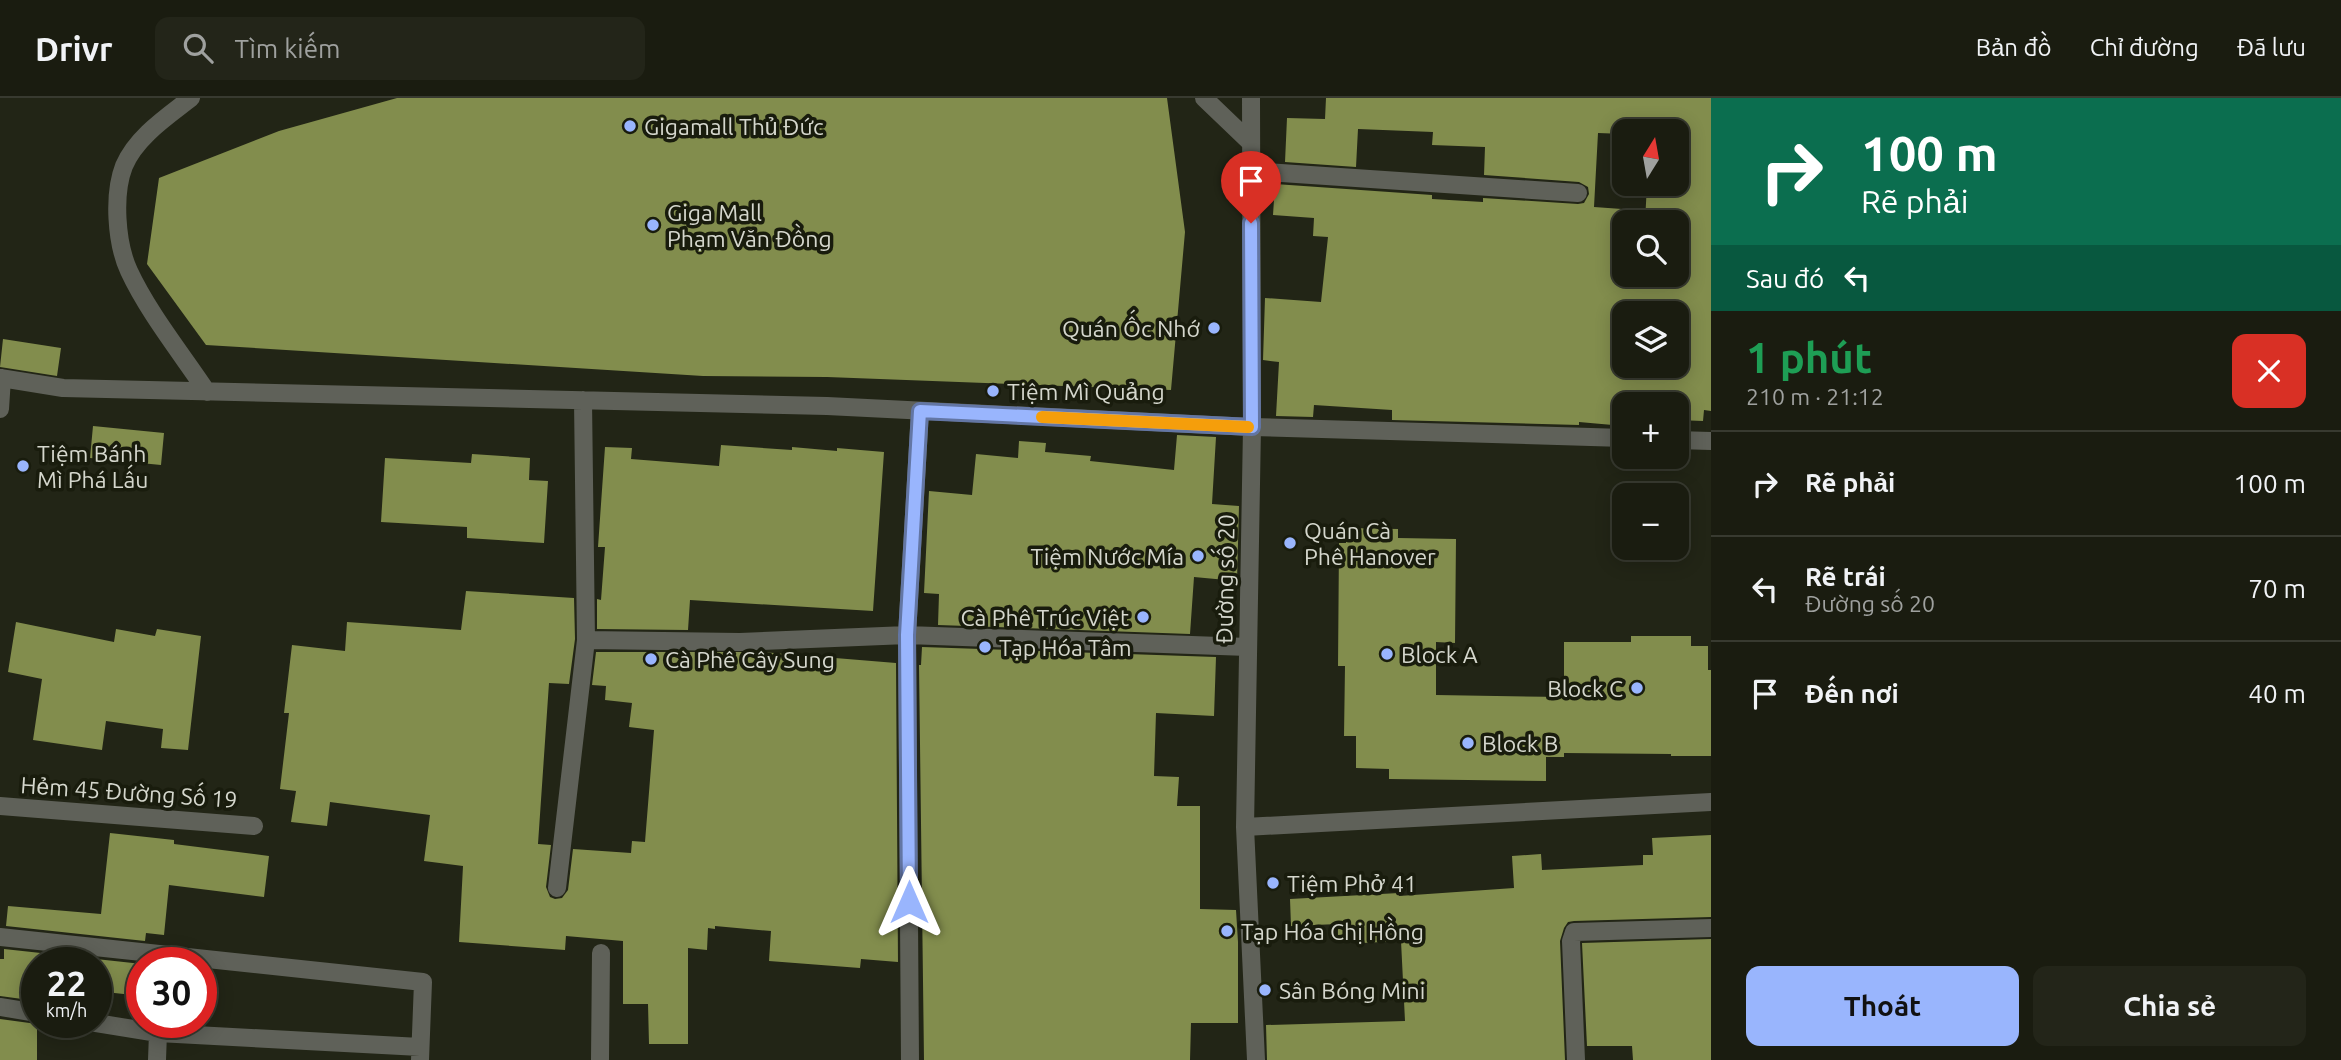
<!DOCTYPE html>
<html lang="vi">
<meta charset="utf-8">
<style>
body{margin:0;font-family:Ubuntu,sans-serif;background:#232519;color:#f1f3f6;height:100vh;display:flex;flex-direction:column;font-size:26px;white-space:nowrap}
*{box-sizing:border-box;margin:0}
p{font-size:23px;color:#9fa19f}
.icon{flex:none;width:38px;height:38px;fill:none;stroke:currentColor;stroke-width:2;stroke-linecap:round;stroke-linejoin:round}
.map{position:relative;flex:1;overflow:hidden}
.drawer{display:flex;flex-direction:column;background:#1a1c10;width:630px}
.drawer>*{flex:none}
.guide{background:#0b6e4f;color:#fff;overflow:hidden}
.needle{width:46px;rotate:11deg}
.buttons{position:absolute;left:1612px;top:21px;display:grid;gap:14px}
.buttons a{display:grid;place-items:center;width:77px;height:77px;border-radius:14px;background:#1a1c10;box-shadow:0 4px 18px #0003,0 0 0 2px #383a30;font-size:35px}
.speed{position:absolute;left:21px;top:849px;display:flex;gap:14px;font-size:35px;font-weight:700;text-align:center}
.speed>*{display:grid;place-content:center;width:91px;height:91px;border-radius:50%;background:#1a1c10;box-shadow:0 4px 18px #0003,0 0 0 2px #383a30;line-height:1}
.speed small{font-size:18px;font-weight:400}
.speed .limit{border:10px solid #d22;background:#fff;color:#111}
.pin{position:absolute;display:grid;place-items:center;width:60px;height:60px;color:#fff;margin:-72px -30px;border-radius:50% 50% 50% 0;rotate:-45deg;box-shadow:0 0 7px #0007}
.pin .icon{rotate:45deg}
.me{position:absolute;width:77px;margin:-38px;rotate:0deg;stroke-linejoin:round;filter:drop-shadow(0 0 5px #0008)}
.turn{display:flex;align-items:center;gap:24px;height:147px;padding:0 35px;font-size:32px}
.turn .icon{width:91px;height:91px;stroke-width:2.5}
.turn b{display:block;font-size:49px;line-height:60px}
.then{display:flex;align-items:center;height:66px;padding:0 35px;background:#0003;gap:14px;font-size:26px}
.round{display:grid;place-items:center;flex:none;width:74px;height:74px;border-radius:14px;background:#232519}
.overview{display:flex;align-items:center;justify-content:space-between;height:119px;padding:0 35px}
h1{font-size:42px;font-weight:600;line-height:52px;color:#1e9e55}
.cta{display:flex;gap:14px;margin-top:auto;padding:14px 35px}
.cta a{flex:1;height:80px;border-radius:14px;background:#99b5fd;color:#111;font-size:28px;font-weight:600;line-height:80px;text-align:center}
.cta a+a{background:#232519;color:#f1f3f6}
ul{padding:0;list-style:none}
li{display:flex;align-items:center;gap:21px;height:105px;padding:0 35px;border-top:2px solid #383a30}
li div{flex:1}
li b{display:block;font-size:26px}
li em{font-style:normal}
header{display:flex;align-items:center;gap:42px;box-sizing:border-box;height:98px;padding:0 35px;background:#1a1c10;border-bottom:2px solid #383a30}
header strong{font-size:33px}
nav{display:flex;gap:38px;margin-inline-start:auto;font-size:24px}
.search{width:490px;height:63px;background:#232519;display:flex;align-items:center;gap:18px;box-sizing:border-box;padding:0 24px;border-radius:14px;color:#9fa19f;font-size:26px}
main{display:flex;flex:1;min-height:0}
.map>svg:first-child{display:block}
</style>
<header>
<strong>Drivr</strong>
<div class="search"><svg class="icon" aria-label="search" viewBox="0 0 24 24"><circle cx="10" cy="10" r="6"/><path d="M15 15l6 6"/></svg>Tìm kiếm</div>
<nav><a>Bản đồ</a><a>Chỉ đường</a><a>Đã lưu</a></nav>
</header>
<main>
<div class="map">
<svg width="1711" height="962" viewBox="0 0 1711 962">
<rect width="100%" height="100%" fill="#222516"/>
<!-- building -->
<path fill="#828d4d" fill-rule="evenodd" d="M397 0H1167L1185 134 1171 292 827 279 703 278 206 247 147 166 159 80 279 33Z
M1326 0H1711V313L1704 312 1703 323 1676 322V306H1624V328L1579 324V327L1392 322V312L1314 307 1313 319 1276 318 1279 264 1263 262 1265 200 1321 204 1328 139 1313 138 1314 120 1273 117 1275 86 1432 97V101L1483 104V100L1578 106 1584 105 1589 96 1588 89 1579 84 1484 77 1485 49 1432 47 1433 34 1358 31 1356 69 1285 64 1287 20 1325 21ZM1624 33H1676V86H1647L1645 124H1676V177H1618L1622 111 1594 109 1598 35 1624 36ZM1624 208 1676 212V268H1624Z
M3 241 61 250 57 278 0 269Z
M93 328 164 335 161 367 90 360Z
M1177 337 1216 339 1212 406 1239 408 1237 483 1194 479 1190 536 938 527 939 496 924 495 929 393 972 397 976 356 1018 360 1019 343 1046 345 1045 354 1091 358 1090 363 1174 372Z
M721 347 792 352V349L837 353V350L884 354 873 513 690 502 688 532 597 531V501L601 502 605 449H598L605 349 632 350 631 361 719 368Z
M472 356 530 360 529 382 548 383 544 445 467 440V429L381 424 385 360 471 365Z
M1346 430 1398 431V440L1456 441 1455 545 1436 544V597L1564 599V544H1631V538H1691V548H1708V572H1711V658H1671V656L1564 655V659H1546V683L1389 681V671L1356 670V638H1344L1345 568H1338L1339 445H1346Z
M466 493 574 500 575 541 569 586 549 585 538 746 551 747 546 789 550 799 555 801 562 800 568 792 573 751 631 755 632 743 645 744 654 632 629 629 632 605 605 602 606 588 592 587 596 554H761L896 565 898 864 861 861 860 870 769 863 771 833 715 828V831L708 830 707 852 688 850V946H649L648 906H623V843L566 838 565 852 459 844 463 768 424 763 430 717 330 704 327 728 291 724 296 693 280 691 289 615H284L292 547 345 553 347 524 461 532Z
M16 524 114 544 116 531 155 538 157 531 201 538 188 652 161 650 163 631 106 623 102 652 33 642 42 581 8 574Z
M922 549 1216 559 1214 618 1156 615 1154 678 1179 679 1177 708H1200V811L1236 812 1238 844V925H1191L1190 962H924L919 567H921Z
M110 735 174 742V746L269 758 264 799 169 787 164 837 146 835 145 843 6 828 8 808 101 816Z
M1711 737V819L1574 823 1568 824 1564 830 1560 843 1565 962H1267L1266 927 1405 923 1401 843 1362 845 1361 839 1338 840V826L1291 828 1290 801 1399 795V798L1514 790 1512 758 1541 756 1542 772 1643 767V757H1653L1652 740Z
M1711 841V962H1633L1632 948H1587L1582 845Z
M4 851 142 866V898L96 893V864H37V903L0 898V861H4Z
M0 921 37 926V962H0Z"/>
<g fill="none" stroke-linecap="round" stroke-linejoin="round">
<!-- minor -->
<path stroke="#5f6159" stroke-width="18" d="M191 0C168 18 136 39 124 68 113 96 116 145 129 173 148 214 181 255 207 294
M1204 0 1251 45
M1251 0 1252 329 1245 729 1256 962
M1251 73 1578 95
M0 280 63 290 827 308 1252 329 1624 340
M0 311 2 280
M1676 342 1711 343
M586 542 740 544 907 537 1248 549
M0 708 254 728
M1245 729 1711 704
M557 790 586 542 583 302
M0 839 423 884 420 962
M0 909 37 915
M90 924 158 935 420 949
M157 962 158 935
M600 962 601 855
M910 962 907 537 920 313
M1576 962 1571 843 1574 834 1711 830"/>
</g>
<g fill="none" stroke-linecap="round" stroke-linejoin="round">
<defs>
<path id="route" d="M909 804 907 537 920 313 1252 329 1251 125"/>
</defs>
<!-- route casing -->
<use href="#route" stroke="#6376a4" stroke-width="18"/>
<!-- route -->
<use href="#route" stroke="#99b5fd" stroke-width="12"/>
<!-- slow -->
<path stroke="#f59e0b" stroke-width="12" d="M1042 319 1248 329"/>
</g>
<!-- markers -->
<g fill="#99b5fd" stroke="#191c0d" stroke-width="2.5">
<circle cx="630" cy="28" r="7"/>
<circle cx="653" cy="127" r="7"/>
<circle cx="1214" cy="230" r="7"/>
<circle cx="993" cy="293" r="7"/>
<circle cx="23" cy="368" r="7"/>
<circle cx="1290" cy="445" r="7"/>
<circle cx="1198" cy="458" r="7"/>
<circle cx="1143" cy="519" r="7"/>
<circle cx="985" cy="549" r="7"/>
<circle cx="1387" cy="556" r="7"/>
<circle cx="651" cy="561" r="7"/>
<circle cx="1637" cy="590" r="7"/>
<circle cx="1468" cy="645" r="7"/>
<circle cx="1273" cy="785" r="7"/>
<circle cx="1227" cy="833" r="7"/>
<circle cx="1265" cy="892" r="7"/>
</g>
<g text-anchor="middle" dominant-baseline="central" stroke-width="7" stroke-linejoin="round" paint-order="stroke">
<!-- poi labels -->
<g font-size="23" fill="#d5d7cd" stroke="#191c0d" text-anchor="start">
<text x="644" y="28">Gigamall Thủ Đức</text>
<text x="667" y="114">Giga Mall<tspan x="667" dy="26">Phạm Văn Đồng</tspan></text>
<text x="1200" y="230" text-anchor="end">Quán Ốc Nhớ</text>
<text x="1007" y="293">Tiệm Mì Quảng</text>
<text x="37" y="355">Tiệm Bánh<tspan x="37" dy="26">Mì Phá Lấu</tspan></text>
<text x="1304" y="432">Quán Cà<tspan x="1304" dy="26">Phê Hanover</tspan></text>
<text x="1184" y="458" text-anchor="end">Tiệm Nước Mía</text>
<text x="1129" y="519" text-anchor="end">Cà Phê Trúc Việt</text>
<text x="999" y="549">Tạp Hóa Tâm</text>
<text x="1401" y="556">Block A</text>
<text x="665" y="561">Cà Phê Cây Sung</text>
<text x="1623" y="590" text-anchor="end">Block C</text>
<text x="1482" y="645">Block B</text>
<text x="1287" y="785">Tiệm Phở 41</text>
<text x="1241" y="833">Tạp Hóa Chị Hồng</text>
<text x="1279" y="892">Sân Bóng Mini</text>
</g>
<!-- street labels -->
<g font-size="23" fill="#d5d7cd" stroke="#191c0d">
<text transform="translate(1225 481) rotate(-89)">Đường số 20</text>
<text transform="translate(129 694) rotate(4)">Hẻm 45 Đường Số 19</text>
</g>
</g>
</svg>
<div class="buttons">
<a><svg class="needle" viewBox="-14 -14 28 28"><path d="M0-13l5 13h-10z" fill="#e53935"/><path d="M0 13l5-13h-10z" fill="#9fa19f"/></svg></a>
<a><svg class="icon" aria-label="search" viewBox="0 0 24 24"><circle cx="10" cy="10" r="6"/><path d="M15 15l6 6"/></svg></a>
<a><svg class="icon" aria-label="layers" viewBox="0 0 24 24"><path d="M12 4l9 5-9 5-9-5zM3 14l9 5 9-5"/></svg></a>
<a>+</a>
<a>−</a>
</div>
<div class="speed"><div>22<small>km/h</small></div><div class="limit">30</div></div>
<div class="pin" style="left:1251px;top:125px;background:#d93025"><svg class="icon" aria-label="arrive" viewBox="0 0 24 24"><path d="M6 21V4h12l-3 4 3 4H6"/></svg></div>
<svg class="me" style="left:909px;top:804px" viewBox="-20 -20 40 40"><path d="M0-17L14 15 0 8-14 15z" fill="#99b5fd" stroke="#fff" stroke-width="4"/></svg>
</div>
<section class="drawer">
<div class="guide">
<div class="turn"><svg class="icon" aria-label="right" viewBox="0 0 24 24"><path d="M7 20v-9h11M14 6l5 5-5 5"/></svg><div><b>100 m</b>Rẽ phải</div></div>
<div class="then">Sau đó<svg class="icon" aria-label="left" viewBox="0 0 24 24"><path d="M17 20v-9H6M10 6l-5 5 5 5"/></svg></div>
</div>
<div class="overview"><div><h1>1 phút</h1><p>210 m · 21:12</p></div><a class="round" style="background:#d93025;color:#fff"><svg class="icon" aria-label="close" viewBox="0 0 24 24"><path d="M6 6l12 12M18 6L6 18"/></svg></a></div>
<ul>
<li><svg class="icon" aria-label="right" viewBox="0 0 24 24"><path d="M7 20v-9h11M14 6l5 5-5 5"/></svg><div><b>Rẽ phải</b></div><em>100 m</em></li>
<li><svg class="icon" aria-label="left" viewBox="0 0 24 24"><path d="M17 20v-9H6M10 6l-5 5 5 5"/></svg><div><b>Rẽ trái</b><p>Đường số 20</p></div><em>70 m</em></li>
<li><svg class="icon" aria-label="arrive" viewBox="0 0 24 24"><path d="M6 21V4h12l-3 4 3 4H6"/></svg><div><b>Đến nơi</b></div><em>40 m</em></li>
</ul>
<div class="cta"><a>Thoát</a><a>Chia sẻ</a></div>
</section>
</main>
